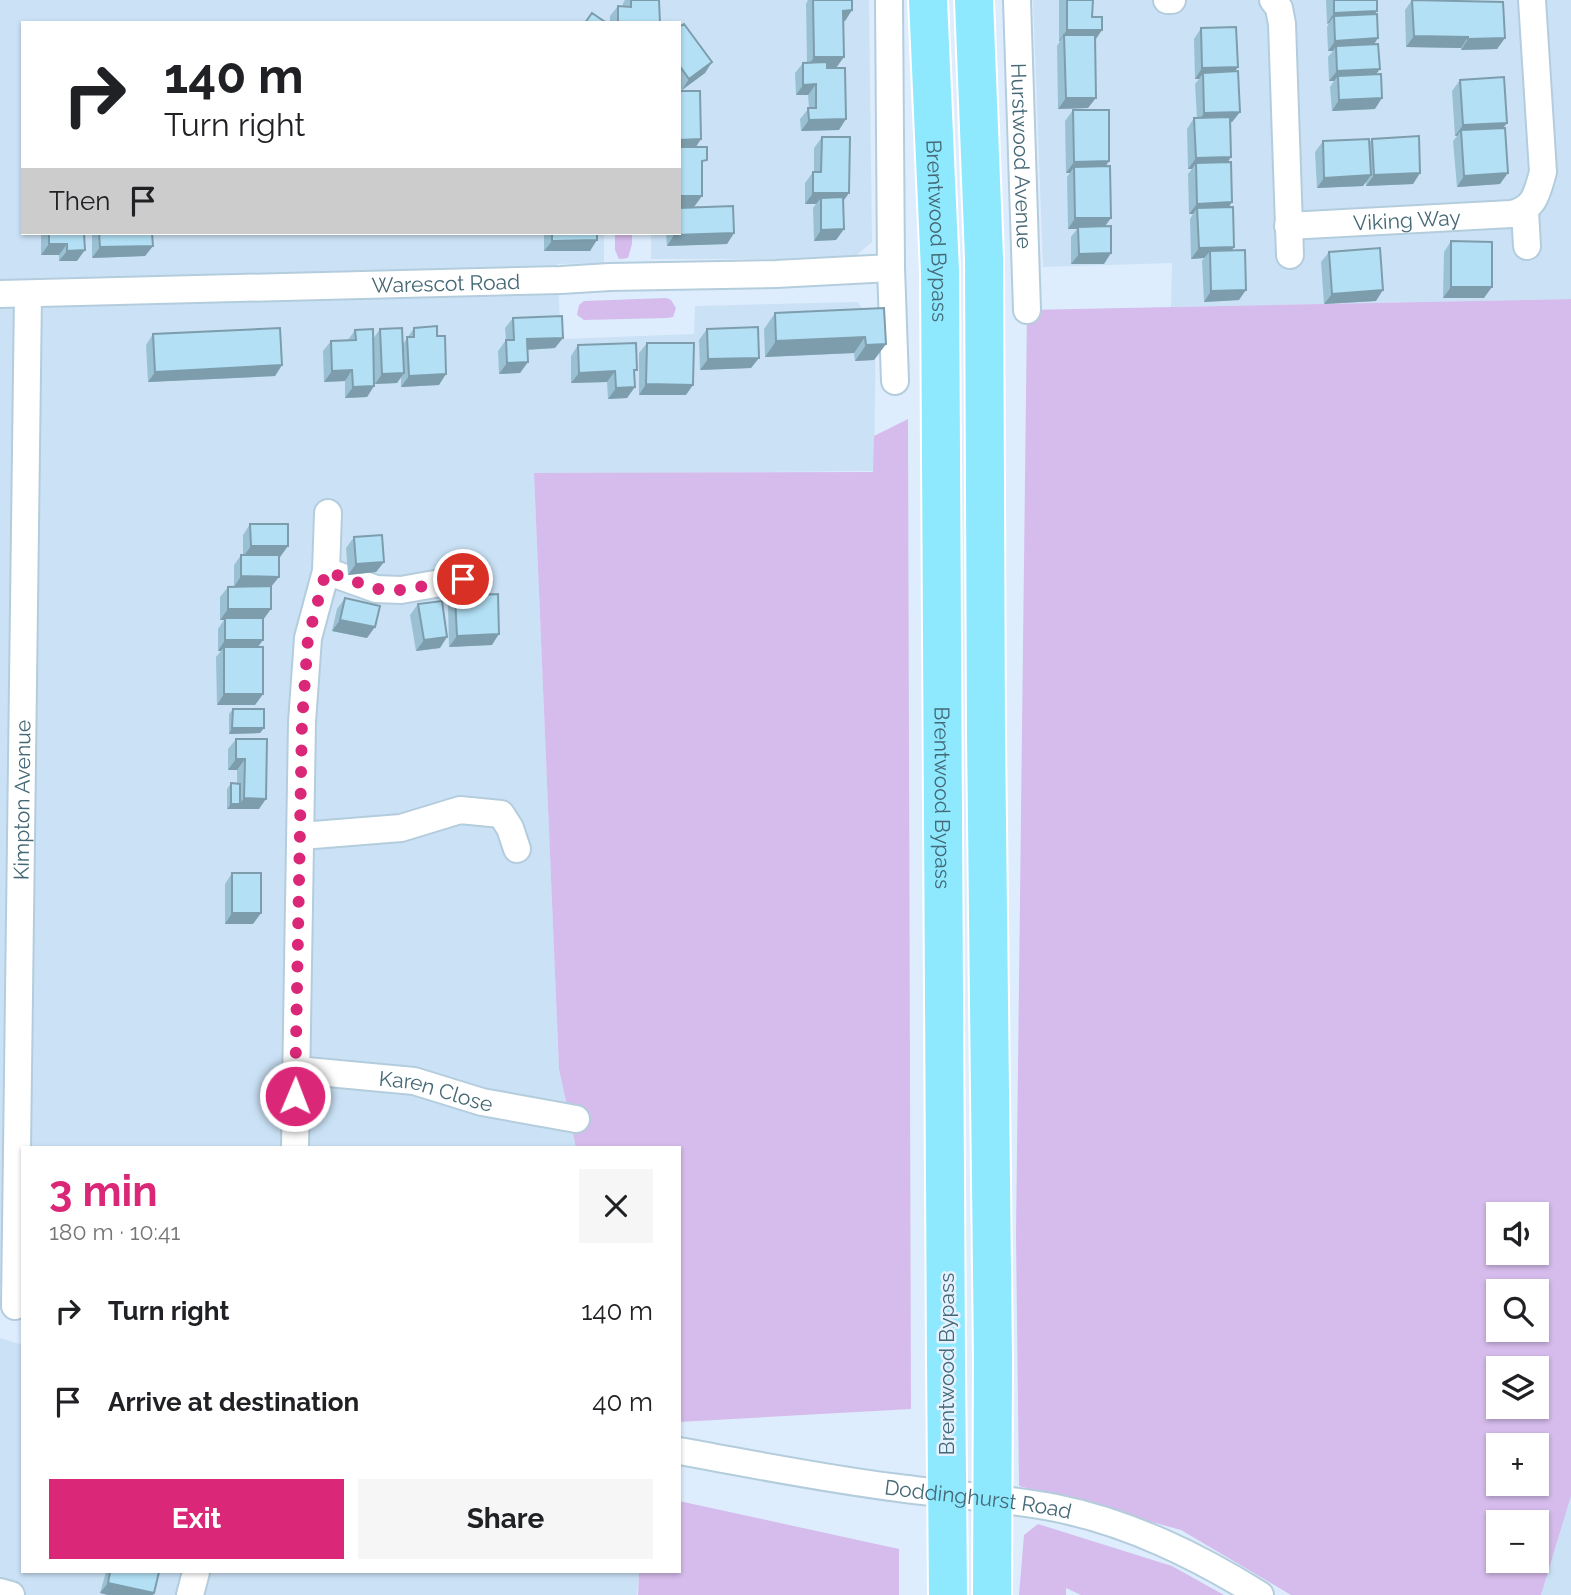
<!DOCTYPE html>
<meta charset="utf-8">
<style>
body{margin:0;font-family:Raleway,sans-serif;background:#f6f6f6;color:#202124;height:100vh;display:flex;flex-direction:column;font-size:26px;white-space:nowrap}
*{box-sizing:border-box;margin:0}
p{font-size:23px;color:#757577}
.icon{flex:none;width:38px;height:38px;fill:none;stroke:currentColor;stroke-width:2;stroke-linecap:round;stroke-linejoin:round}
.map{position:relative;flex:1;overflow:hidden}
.drawer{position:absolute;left:21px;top:1146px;width:660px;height:427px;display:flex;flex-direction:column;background:#fff;border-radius:0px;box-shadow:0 2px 5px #0004}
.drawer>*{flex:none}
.top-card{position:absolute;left:21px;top:21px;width:660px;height:214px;border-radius:0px;box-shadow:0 2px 5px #0004;background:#fff;color:#202124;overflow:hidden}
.fabs{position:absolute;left:1486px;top:1202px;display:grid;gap:14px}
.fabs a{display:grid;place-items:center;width:63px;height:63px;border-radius:0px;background:#fff;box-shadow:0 2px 5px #0004;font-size:35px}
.pin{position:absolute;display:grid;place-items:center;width:60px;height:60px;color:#fff;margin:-30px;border:4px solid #fff;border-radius:50%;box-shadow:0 2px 7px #0007}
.me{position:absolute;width:77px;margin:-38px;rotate:1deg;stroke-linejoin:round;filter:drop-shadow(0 0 5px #0008)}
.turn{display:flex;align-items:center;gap:24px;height:147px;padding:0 28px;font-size:32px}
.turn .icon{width:91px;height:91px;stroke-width:2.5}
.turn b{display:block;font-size:49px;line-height:60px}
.then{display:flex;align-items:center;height:66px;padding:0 28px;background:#0003;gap:14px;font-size:26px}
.round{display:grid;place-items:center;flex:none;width:74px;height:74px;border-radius:0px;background:#f6f6f6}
.summary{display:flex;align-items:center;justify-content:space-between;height:119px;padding:0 28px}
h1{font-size:42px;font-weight:700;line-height:52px;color:#db2777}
.button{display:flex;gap:14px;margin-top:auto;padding:14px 28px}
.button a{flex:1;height:80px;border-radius:0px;background:#db2777;color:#fff;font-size:28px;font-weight:700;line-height:80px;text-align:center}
.button a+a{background:#f6f6f6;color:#202124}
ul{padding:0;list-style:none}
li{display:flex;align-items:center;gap:21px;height:91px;padding:0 28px}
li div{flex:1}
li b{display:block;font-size:26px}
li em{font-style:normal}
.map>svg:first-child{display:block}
</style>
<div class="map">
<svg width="1571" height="1595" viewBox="0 0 1571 1595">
<rect width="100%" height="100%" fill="#ddedfe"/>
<!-- residential -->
<path fill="#cbe2f6" d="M0 0H869L872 242 852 259H651V233H679V23H23V233H604V263L557 264 561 339 694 334 695 306 857 302 876 322 874 471 534 474 559 1069 576 1148H23V1291L0 1283Z
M1033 0H1571V299L1171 307 1172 263 1043 267Z
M0 1338 23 1345V1572H639L637 1595H0Z
M1571 1496V1595H1541Z"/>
<!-- green -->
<path fill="#d5bcec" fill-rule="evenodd" d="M615 233H632V244L628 258 619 259 615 250Z
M666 298 671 300 676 308 673 317 667 318 584 320 577 315 579 305 584 301Z
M1571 299V1496L1541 1595H1291L1181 1530 1019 1486 1016 1235 1027 310ZM1498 1214H1536V1253H1498ZM1498 1292H1536V1330H1498ZM1498 1368H1536V1407H1498ZM1498 1446H1536V1484H1498ZM1498 1522H1536V1561H1498Z
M908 419 911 1409 679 1422V1148H576L559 1069 534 473 873 472 874 436Z
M679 1501 899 1549V1595H638L639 1572H679Z
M1038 1524 1172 1566 1224 1595H1081L1066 1588V1595H1019L1024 1535Z"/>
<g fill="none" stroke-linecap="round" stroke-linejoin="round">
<defs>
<g id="minor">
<path id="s1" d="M1017 0 1027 310"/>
<path d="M1167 0H1172"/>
<path d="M1273 0 1279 8 1282 24 1290 255"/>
<path d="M1525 211 1527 246"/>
<path id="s2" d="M1288 226 1511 214C1535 209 1537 193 1543 172L1532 0"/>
<path d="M891 268 895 381"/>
<path id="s3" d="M0 294 561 280 610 277 776 274 891 268 889 0"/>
<path d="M326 571 376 589 401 590 463 579"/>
<path d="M301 836 401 828 460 810 501 814 510 828 517 849"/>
<path id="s4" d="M296 1070 414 1081 482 1102 576 1119"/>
<path d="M295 1148 302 722 308 638 326 571 328 513"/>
<path id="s5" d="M15 1306 28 294"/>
<path id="s6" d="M679 1451C752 1464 825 1479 899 1488 951 1495 1004 1498 1056 1508 1130 1523 1197 1556 1260 1595"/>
<path d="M0 1592 11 1595"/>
<path d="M190 1595 196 1572"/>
</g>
<g id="highway">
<path id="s7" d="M928 0 940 271 946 1361"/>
<path d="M974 0 984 258 986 734 993 1360"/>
</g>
</defs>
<!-- minor casing -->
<use href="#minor" stroke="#b4cddd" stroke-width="30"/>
<!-- highway casing -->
<use href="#highway" stroke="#fff" stroke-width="42"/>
<!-- minor -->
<use href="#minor" stroke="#fff" stroke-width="26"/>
<!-- highway -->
<use href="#highway" stroke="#8fe9fe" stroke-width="38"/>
<defs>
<path id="highway-bridge" d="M946 1361 948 1595
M992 1595 993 1360"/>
</defs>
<!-- highway-bridge casing -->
<use href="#highway-bridge" stroke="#fff" stroke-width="42" stroke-linecap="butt"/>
<!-- highway-bridge -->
<use href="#highway-bridge" stroke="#8fe9fe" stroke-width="38"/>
</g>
<!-- wall -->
<path fill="#9ac1d3" d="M625 0H659L660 23H610V16L618 6H623V3Z
M808 0H852V10L845 21H843L836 68H827L839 130 801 131 800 119 809 108 808 95H796L795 73 803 63H807L806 4Z
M1059 0H1093L1092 17 1102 30 1095 41 1088 108 1058 109 1057 46 1060 41H1059Z
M1326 0H1377V11L1374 15V45L1380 69 1376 74 1375 109 1332 111 1330 87 1334 81H1329L1328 57 1333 51H1328L1327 27 1329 23 1327 24Z
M1412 0H1437L1505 38 1497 49 1461 50V48L1406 47 1405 10Z
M679 27 712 62 705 73 682 90 679 86Z
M1201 28 1235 71 1240 112 1232 122H1230L1228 162 1232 250 1239 300 1204 302 1202 261 1204 258 1191 259 1190 219 1193 214H1189L1188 174 1192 169H1188L1187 129 1194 118H1197L1195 84 1199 79H1195L1194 39Z
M1460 80 1507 123 1503 128 1500 184 1457 187 1453 141 1457 136H1455L1452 91Z
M1073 110 1106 166 1104 264H1071V237L1077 229H1068L1067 177 1070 173H1066L1065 121Z
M822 137 849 193 843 201 844 229 836 240 814 241 813 208 816 204H805V183L813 172H814V148Z
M1372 139 1420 173 1413 184 1366 186V182L1363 186 1317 188 1315 152 1323 141 1369 143Z
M41 233H84L77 261H59V255H41Z
M92 233H152L153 246 145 256 92 258Z
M544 233H597L590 251H544Z
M666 233H734L727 244 667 246Z
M1451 241 1484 298H1443L1444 252Z
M1329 252 1376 301 1324 304 1321 262Z
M884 308 886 344 874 360 855 361 854 353 765 357 764 329 775 313Z
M513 318 555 348 528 350V362L520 373 499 374 498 351 506 340 505 328Z
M414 328 439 385 401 387V377L397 383 375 384 367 397 345 398V381L324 382 323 351 331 341 348 340 355 330 373 339 380 329 403 344Z
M707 329 759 358 751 368 700 370 699 340Z
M153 334 282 365 275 376 148 382 146 345Z
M647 343 686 395H639V353Z
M578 345 634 374 627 398 608 399 607 382 571 383V356Z
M250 524 288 546 280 557H279L263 620 258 647 263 694 255 705H217L216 657 221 651H218V629L224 620H220V597L228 587H234V565L241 555H243V535Z
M354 537 384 562 376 572 348 575 346 548Z
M455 596 492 645 449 647 448 606Z
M345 598 367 638 332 631 337 609Z
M418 604 440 648 416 651 410 615Z
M233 709 264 728 260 733 229 734V714Z
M236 739H267L259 809H227V789L231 783 237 784V770H228V749Z
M232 873 253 924H225V884Z
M106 1572H159L153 1595H108L100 1593Z"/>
<!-- shaded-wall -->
<path fill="#7d9dac" d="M852 10 845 21H835L843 11Z
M1377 11 1369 21 1334 16 1329 23 1327 24 1334 13Z
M1067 30H1102L1094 41 1064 35 1060 41H1059Z
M1414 36 1468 37 1461 48 1406 47Z
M1378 38 1371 49 1336 46 1333 51H1328L1335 41Z
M1505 38 1497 49 1461 50 1468 39Z
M814 57H844L836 68H807Z
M712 62 705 73 682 90 689 79Z
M1238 67 1231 77 1203 73 1199 79H1195L1202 68Z
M1380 69 1372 79 1338 76 1334 81H1329L1337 71Z
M816 84 808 95H796L803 85Z
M1066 98H1096L1088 108 1058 109Z
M1382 98 1375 109 1332 111 1339 100Z
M1240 112 1232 122 1197 124 1204 113Z
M846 119 839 130 801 131 809 120Z
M1507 123 1499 133 1461 130 1457 136H1455L1463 125Z
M701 139 694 150H679V140Z
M1231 157 1224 168 1196 163 1192 169H1188L1196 158Z
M1109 161 1102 172 1074 167 1070 173H1066L1074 162Z
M1420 173 1413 184 1366 186 1374 175Z
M1508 173 1500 184 1457 187 1464 176Z
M1371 175 1363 186 1317 188 1324 178Z
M813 193H849L841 204 821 198 816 204H805Z
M679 196H702L694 207H679Z
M1232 202 1225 213 1197 208 1193 214H1189L1197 204Z
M1075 218H1111L1103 229 1078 227 1077 229H1068Z
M844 229 836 240 814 241 821 230Z
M734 233 727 244 667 246 674 235Z
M597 240 590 251H544L552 241Z
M49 244H67L59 255H41Z
M153 246 145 256 92 258 100 247Z
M1234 247 1227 258 1210 251 1204 258 1191 259 1199 248Z
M85 250 77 261H59L67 251Z
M1111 253 1104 264H1071L1079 254Z
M1451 287H1492L1484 298H1443Z
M1246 290 1239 300 1204 302 1211 291Z
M1383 290 1376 301 1324 304 1332 294Z
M865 337 854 353 765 357 776 341Z
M563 338 555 348 520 350 527 339Z
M886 344 874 360 855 361 866 345Z
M759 358 751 368 700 370 708 359Z
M528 362 520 373 499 374 507 363Z
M282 365 275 376 148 382 155 372Z
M352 370 345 381 324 382 332 371Z
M615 371 607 382 571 383 579 373Z
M404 373 397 383 375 384 382 374Z
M446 374 439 385 401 387 409 376Z
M646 384 693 385 686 395H639Z
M374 386 367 397 345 398 353 387Z
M635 387 627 398 608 399 616 388Z
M251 546H288L280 557H243Z
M384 562 376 572 348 575 356 564Z
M241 576 279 577 271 587H234Z
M228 609H271L263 620H220Z
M340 620 375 627 367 638 332 631Z
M499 634 492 645 449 647 457 636Z
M447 637 440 648 416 651 424 640Z
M225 640H263L255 651 224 647 221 651H218Z
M224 694H263L255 705H217Z
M232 728H264L260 733 229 734Z
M236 759H245L237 770H228Z
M244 798 266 799 259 809H236Z
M231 804H240L236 809H227Z
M232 913H261L253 924H225Z
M108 1583 154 1593 153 1595H108L100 1593Z"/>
<!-- building -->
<path fill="#b3e0f5" stroke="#7d9dac" stroke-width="2" d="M631 0H659L660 23H618V6L631 7Z
M813 0H852V10L843 11 844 57H814Z
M1067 0H1093L1092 17H1102V30H1067Z
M1334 0H1377V11L1334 13Z
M1412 0 1503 2 1505 38 1468 39V37L1414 36Z
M592 13 605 22 604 23H585Z
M1377 14 1378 38 1335 41 1334 16Z
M684 24 712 62 689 79 679 65V27Z
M1236 27 1238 67 1202 68 1201 28Z
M1064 35H1095L1096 98H1066Z
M1378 44 1380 69 1337 71 1336 46Z
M827 62V68H845L846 119 809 120 808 108H816V84L803 85V63Z
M1238 71 1240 112 1204 113 1203 73Z
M1381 74 1382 98 1339 100 1338 76Z
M1504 77 1507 123 1463 125 1460 80Z
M679 91H700L701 139 679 140Z
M1073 110H1109V161L1074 162Z
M1230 117 1231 157 1196 158 1194 118Z
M1505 128 1508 173 1464 176 1461 130Z
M1419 136 1420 173 1374 175 1372 139Z
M822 137H850L849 193H813V172H821Z
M1369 139 1371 175 1324 178 1323 141Z
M679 147H707V160L702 161V196H679Z
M1231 162 1232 202 1197 204 1196 163Z
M1110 166 1111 218H1075L1074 167Z
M843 197 844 229 821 230V198Z
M733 206 734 233 674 235V233H679V208Z
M1233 207 1234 247 1199 248 1197 208Z
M1111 226V253L1079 254 1078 227Z
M49 233H84L85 250 67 251V244H49Z
M99 233H152L153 246 100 247Z
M552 233H597V240L552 241Z
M1451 241 1492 242V287H1451Z
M1380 248 1383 290 1332 294 1329 252Z
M1245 250 1246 290 1211 291 1210 251Z
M884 308 886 344 866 345 865 337 776 341 775 313Z
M562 316 563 338 527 339 528 362 507 363 506 340H514L513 318Z
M437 326V336H445L446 374 409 376 407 337H414V328Z
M758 327 759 358 708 359 707 329Z
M280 328 282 365 155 372 153 334Z
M402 328 404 373 382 374 380 329Z
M373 329 374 386 353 387 352 370 332 371 331 341 356 340 355 330Z
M636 343 637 370H634L635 387 616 388 615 371 579 373 578 345Z
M647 343H694L693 385 646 384Z
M250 524H288V546H251Z
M382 535 384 562 356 564 354 537Z
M241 555H279V577L241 576Z
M271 586V609H228V587Z
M498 594 499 634 457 636 455 596Z
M345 598 380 606 375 627 340 620Z
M442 601 447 637 424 640 418 604Z
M225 618H263V640H225Z
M224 647H263V694H224Z
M233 709H264V728H232Z
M236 739H267L266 799 244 798 245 759H236Z
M231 783 240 784V804H231Z
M232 873H261V913H232Z
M110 1572H159L154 1593 108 1583Z"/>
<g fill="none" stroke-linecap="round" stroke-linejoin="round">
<!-- route -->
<path stroke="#db2777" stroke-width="12" stroke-dasharray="0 21.6" d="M295 1096 302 722 308 638 326 571 376 589 401 590 463 579"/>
</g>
<g text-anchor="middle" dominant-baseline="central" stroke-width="5" stroke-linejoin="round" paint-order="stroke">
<!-- street labels -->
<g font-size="21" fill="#446875" stroke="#e5f1ff">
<text stroke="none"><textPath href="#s1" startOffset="156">Hurstwood Avenue</textPath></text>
<text stroke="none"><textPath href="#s2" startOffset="119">Viking Way</textPath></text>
<text stroke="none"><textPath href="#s7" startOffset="231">Brentwood Bypass</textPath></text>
<text stroke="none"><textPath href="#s3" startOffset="446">Warescot Road</textPath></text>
<text stroke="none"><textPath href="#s7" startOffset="798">Brentwood Bypass</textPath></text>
<text stroke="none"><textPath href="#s5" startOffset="506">Kimpton Avenue</textPath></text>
<text stroke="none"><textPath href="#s4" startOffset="142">Karen Close</textPath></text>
<text transform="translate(946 1364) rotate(-90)">Brentwood Bypass</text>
<text stroke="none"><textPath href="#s6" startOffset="303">Doddinghurst Road</textPath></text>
</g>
</g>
</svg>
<div class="fabs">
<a><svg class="icon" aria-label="sound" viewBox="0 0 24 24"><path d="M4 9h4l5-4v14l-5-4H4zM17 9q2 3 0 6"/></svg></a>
<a><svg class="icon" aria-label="search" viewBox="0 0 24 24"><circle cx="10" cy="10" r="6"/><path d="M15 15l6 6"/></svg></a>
<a><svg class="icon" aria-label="layers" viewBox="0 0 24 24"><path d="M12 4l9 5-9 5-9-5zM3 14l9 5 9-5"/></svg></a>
<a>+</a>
<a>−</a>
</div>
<div class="pin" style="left:463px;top:579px;background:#d93025"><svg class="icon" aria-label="arrive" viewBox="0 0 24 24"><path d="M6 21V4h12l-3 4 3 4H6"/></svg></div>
<svg class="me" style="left:295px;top:1096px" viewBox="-20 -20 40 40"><circle r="17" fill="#db2777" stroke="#fff" stroke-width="3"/><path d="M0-11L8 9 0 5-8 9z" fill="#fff"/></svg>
<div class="top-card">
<div class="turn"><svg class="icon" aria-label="right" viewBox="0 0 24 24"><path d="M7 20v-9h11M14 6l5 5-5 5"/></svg><div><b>140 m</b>Turn right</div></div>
<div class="then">Then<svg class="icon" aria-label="arrive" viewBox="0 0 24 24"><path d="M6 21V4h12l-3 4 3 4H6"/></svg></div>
</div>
<section class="drawer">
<div class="summary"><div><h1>3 min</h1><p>180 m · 10:41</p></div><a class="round"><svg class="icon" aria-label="close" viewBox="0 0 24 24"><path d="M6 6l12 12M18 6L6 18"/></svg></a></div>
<ul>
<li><svg class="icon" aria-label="right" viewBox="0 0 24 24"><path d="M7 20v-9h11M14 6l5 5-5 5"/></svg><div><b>Turn right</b></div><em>140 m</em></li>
<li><svg class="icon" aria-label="arrive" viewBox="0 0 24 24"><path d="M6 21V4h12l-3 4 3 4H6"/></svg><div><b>Arrive at destination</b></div><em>40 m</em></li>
</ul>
<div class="button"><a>Exit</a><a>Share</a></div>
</section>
</div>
